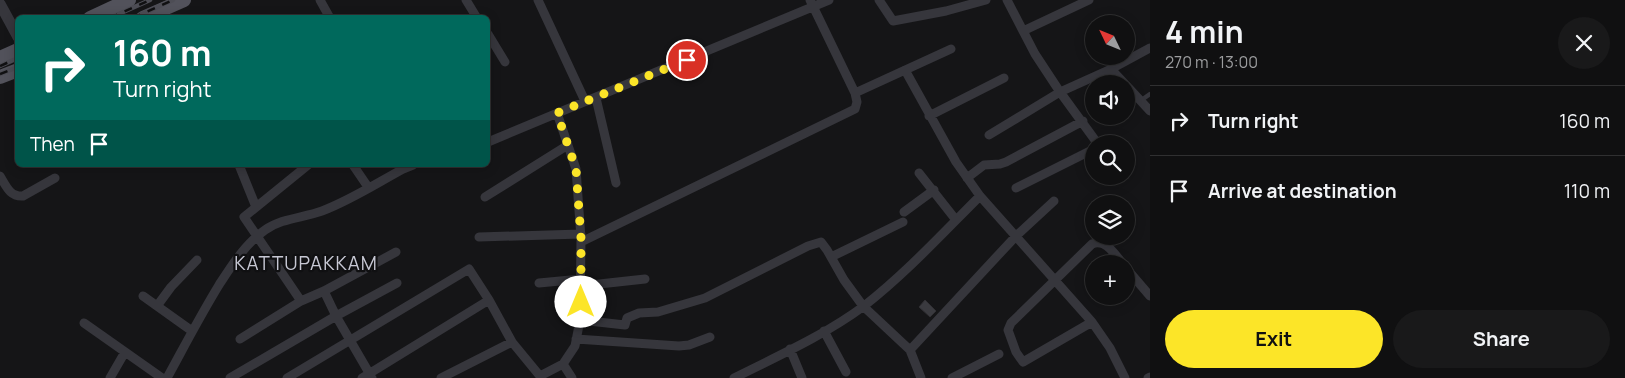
<!DOCTYPE html>
<meta charset="utf-8">
<style>
body{margin:0;font-family:Manrope,sans-serif;background:#19191a;color:#f1f3f6;height:100vh;display:flex;flex-direction:column;font-size:19px;white-space:nowrap}
*{box-sizing:border-box;margin:0}
p{font-size:16px;color:#9c9d9f}
.icon{flex:none;width:28px;height:28px;fill:none;stroke:currentColor;stroke-width:2;stroke-linecap:round;stroke-linejoin:round}
.map{position:relative;flex:1;overflow:hidden}
.panel{display:flex;flex-direction:column;background:#101011;width:475px}
.panel>*{flex:none}
.banner{position:absolute;left:15px;top:15px;width:475px;height:152px;border-radius:8px;box-shadow:0 2px 12px #0003,0 0 0 1px #303031;background:#00695c;color:#fff;overflow:hidden}
.needle{width:32px;rotate:313deg}
.buttons{position:absolute;left:1085px;top:15px;display:grid;gap:10px}
.buttons a{display:grid;place-items:center;width:50px;height:50px;border-radius:50%;background:#101011;box-shadow:0 2px 12px #0003,0 0 0 1px #303031;font-size:25px}
.pin{position:absolute;display:grid;place-items:center;width:42px;height:42px;color:#fff;margin:-21px;border:2px solid #fff;border-radius:50%;box-shadow:0 1px 5px #0007}
.me{position:absolute;width:55px;margin:-28px;rotate:0deg;stroke-linejoin:round;filter:drop-shadow(0 0 4px #0008)}
.turn{display:flex;align-items:center;gap:18px;height:105px;padding:0 15px;font-size:22px}
.turn .icon{width:65px;height:65px;stroke-width:2.5}
.turn b{display:block;font-size:35px;line-height:42px}
.then{display:flex;align-items:center;height:48px;padding:0 15px;background:#0003;gap:10px;font-size:19px}
.round{display:grid;place-items:center;flex:none;width:52px;height:52px;border-radius:26px;background:#19191a}
.overview{display:flex;align-items:center;justify-content:space-between;height:85px;padding:0 15px}
h1{font-size:30px;font-weight:700;line-height:38px}
.action{display:flex;gap:10px;margin-top:auto;padding:10px 15px}
.action a{flex:1;height:58px;border-radius:30px;background:#fce528;color:#111;font-size:20px;font-weight:700;line-height:58px;text-align:center}
.action a+a{background:#19191a;color:#f1f3f6}
ul{padding:0;list-style:none}
li{display:flex;align-items:center;gap:15px;height:70px;padding:0 15px;border-top:1px solid #303031}
li div{flex:1}
li b{display:block;font-size:19px}
li em{font-style:normal}
main{display:flex;flex:1;min-height:0}
.map>svg:first-child{display:block}
</style>
<main>
<div class="map">
<svg width="1150" height="378" viewBox="0 0 1150 378">
<rect width="100%" height="100%" fill="#151517"/>
<!-- building -->
<path fill="#3a3a3f" stroke="#302f33" d="M925 300 936 311 930 317 919 307Z"/>
<g fill="none" stroke-linecap="round" stroke-linejoin="round">
<!-- service -->
<path stroke="#36363c" stroke-width="4.5" d="M1140 101 1150 94"/>
<!-- minor -->
<path stroke="#36363c" stroke-width="9" d="M320 0 330 18
M466 0 477 18
M538 0 585 101
M810 0 855 93 951 49
M879 0 893 21 946 11 986 0
M1007 0 1035 54 1060 92 1095 140 1096 144
M1023 31 1089 0
M488 34 505 62
M1111 69 1125 84
M905 70 956 162 980 196 1092 322 1110 348 1125 378
M1126 85 1150 111
M596 98 616 183
M557 113 576 169 581 238 580 320 575 346 563 364 572 378
M929 116 1004 78
M989 135 1060 92 1111 69 1150 48
M488 142 829 0
M239 165 256 207
M353 165 368 187
M919 173 956 220
M0 176C6 186 10 197 23 196L55 178
M967 178 984 165 1000 164 1006 162 1083 121
M1016 188 1092 150 1094 147
M485 197 568 145
M904 212 934 190
M479 237 581 234
M581 242 855 109 857 102 855 93
M831 257 903 222
M1126 268 1150 296
M539 283 581 279
M581 286 645 279
M324 291 336 316 372 378
M143 296 192 331
M301 301 244 217 308 165
M157 306 171 287 197 260
M580 320 625 325 627 318 639 313 658 312 705 298 808 246 821 242 827 250 844 280 863 306 910 350 921 378
M1092 322 1023 362 1016 352 1008 330 1011 323 1092 244C1106 238 1115 255 1123 264
M84 323 162 378
M824 331 846 372
M240 339 301 301 324 291 396 252
M576 339 679 346 689 345 710 337
M790 349 802 378
M910 350 1015 237 1054 201
M110 378 125 352
M167 378C184 347 200 316 219 285 232 265 245 244 265 230 282 218 303 218 322 211 351 200 377 183 403 169L413 165
M230 378 336 316 397 283
M287 378 469 269 489 300 512 342
M362 378 489 300
M441 378 512 342 540 376 563 364
M734 378C778 356 825 335 864 306 906 273 942 234 980 196
M952 378 999 354
M1148 378 1150 377"/>
<!-- tertiary -->
<path stroke="#36363c" stroke-width="11" d="M0 4 18 37"/>
<!-- primary -->
<path stroke="#52525b" stroke-width="14" d="M90 18 129 0
M143 18 184 0
M0 58 18 50
M0 77 18 70"/>
<defs>
<path id="rail" d="M110 18 150 0
M133 18 173 0
M0 66 18 58
M0 74 18 67"/>
</defs>
<!-- rail casing -->
<use href="#rail" stroke="#4d4d55" stroke-width="4.5"/>
<!-- rail -->
<use href="#rail" stroke="#101012" stroke-width="2.5" stroke-dasharray="8" stroke-linecap="butt"/>
</g>
<g fill="none" stroke-linecap="round" stroke-linejoin="round">
<!-- route -->
<path stroke="#fce528" stroke-width="9" stroke-dasharray="0 16.2" d="M581 302V238L576 169 557 113 687 60"/>
</g>
<g text-anchor="middle" dominant-baseline="central" stroke-width="4.5" stroke-linejoin="round" paint-order="stroke">
<!-- quarter labels -->
<g font-size="19" letter-spacing="1" fill="#c7c8d4" stroke="#101012">
<text x="306" y="263">KATTUPAKKAM</text>
</g>
</g>
</svg>
<div class="buttons">
<a><svg class="needle" viewBox="-14 -14 28 28"><path d="M0-13l5 13h-10z" fill="#e53935"/><path d="M0 13l5-13h-10z" fill="#9c9d9f"/></svg></a>
<a><svg class="icon" aria-label="sound" viewBox="0 0 24 24"><path d="M4 9h4l5-4v14l-5-4H4zM17 9q2 3 0 6"/></svg></a>
<a><svg class="icon" aria-label="search" viewBox="0 0 24 24"><circle cx="10" cy="10" r="6"/><path d="M15 15l6 6"/></svg></a>
<a><svg class="icon" aria-label="layers" viewBox="0 0 24 24"><path d="M12 4l9 5-9 5-9-5zM3 14l9 5 9-5"/></svg></a>
<a>+</a>
</div>
<div class="pin" style="left:687px;top:60px;background:#d93025"><svg class="icon" aria-label="arrive" viewBox="0 0 24 24"><path d="M6 21V4h12l-3 4 3 4H6"/></svg></div>
<svg class="me" style="left:581px;top:302px" viewBox="-20 -20 40 40"><circle r="19" fill="#fff"/><path d="M0-13L10 11 0 6-10 11z" fill="#fce528"/></svg>
<div class="banner">
<div class="turn"><svg class="icon" aria-label="right" viewBox="0 0 24 24"><path d="M7 20v-9h11M14 6l5 5-5 5"/></svg><div><b>160 m</b>Turn right</div></div>
<div class="then">Then<svg class="icon" aria-label="arrive" viewBox="0 0 24 24"><path d="M6 21V4h12l-3 4 3 4H6"/></svg></div>
</div>
</div>
<section class="panel">
<div class="overview"><div><h1>4 min</h1><p>270 m · 13:00</p></div><a class="round"><svg class="icon" aria-label="close" viewBox="0 0 24 24"><path d="M6 6l12 12M18 6L6 18"/></svg></a></div>
<ul>
<li><svg class="icon" aria-label="right" viewBox="0 0 24 24"><path d="M7 20v-9h11M14 6l5 5-5 5"/></svg><div><b>Turn right</b></div><em>160 m</em></li>
<li><svg class="icon" aria-label="arrive" viewBox="0 0 24 24"><path d="M6 21V4h12l-3 4 3 4H6"/></svg><div><b>Arrive at destination</b></div><em>110 m</em></li>
</ul>
<div class="action"><a>Exit</a><a>Share</a></div>
</section>
</main>
